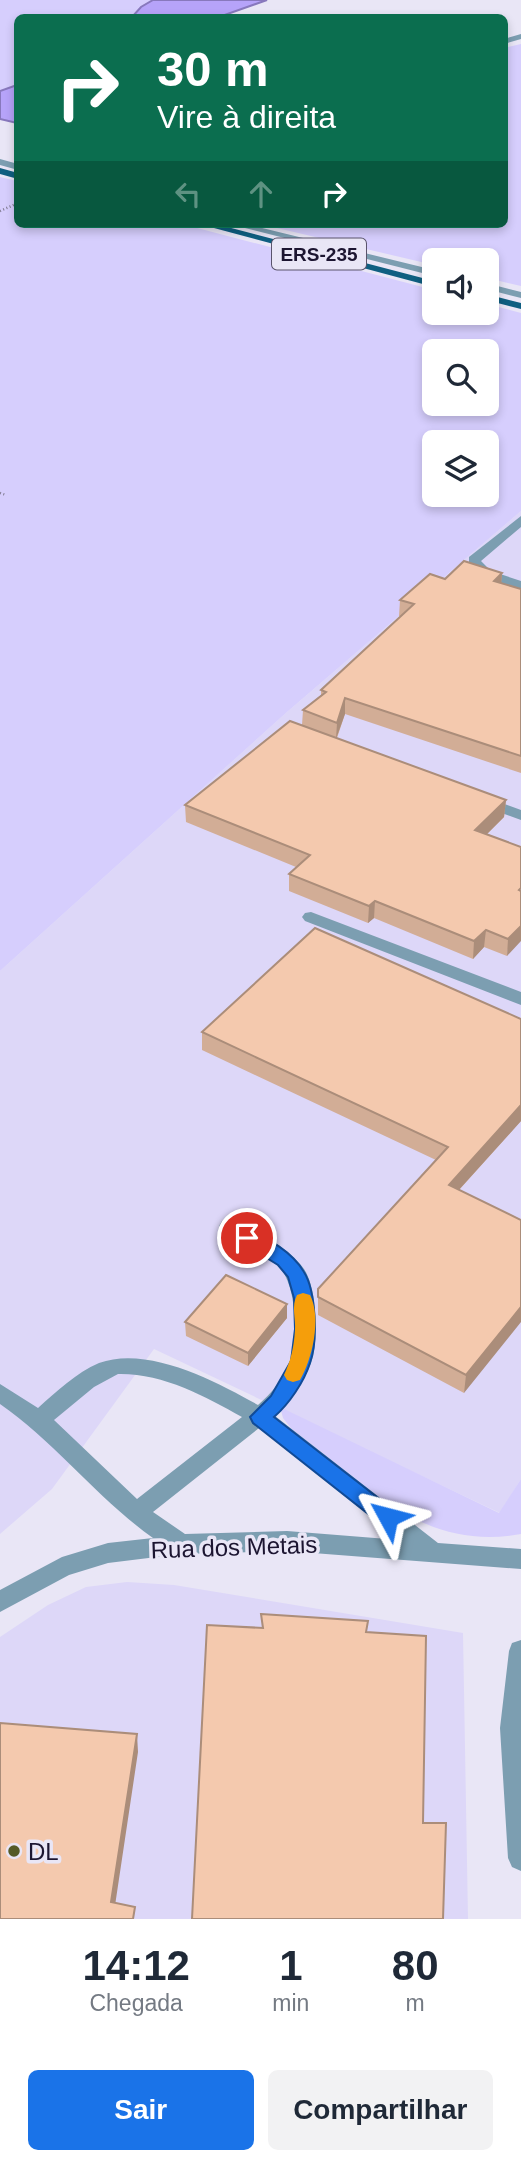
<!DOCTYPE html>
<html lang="pt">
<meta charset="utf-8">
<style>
body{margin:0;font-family:Arial,sans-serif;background:#f2f2f3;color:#1f2937;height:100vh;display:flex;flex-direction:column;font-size:26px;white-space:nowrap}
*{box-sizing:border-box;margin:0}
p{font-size:23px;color:#747a83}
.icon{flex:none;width:38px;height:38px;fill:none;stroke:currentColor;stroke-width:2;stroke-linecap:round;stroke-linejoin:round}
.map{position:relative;height:1919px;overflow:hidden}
.side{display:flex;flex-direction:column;background:#fff;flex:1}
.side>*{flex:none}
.guide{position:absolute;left:14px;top:14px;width:494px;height:214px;border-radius:10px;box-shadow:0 4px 10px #0003;background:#0b6e4f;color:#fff;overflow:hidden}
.buttons{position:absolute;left:422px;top:248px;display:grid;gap:14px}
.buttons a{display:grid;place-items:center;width:77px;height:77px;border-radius:10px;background:#fff;box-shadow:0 4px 10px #0003;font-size:35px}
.pin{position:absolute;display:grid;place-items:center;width:60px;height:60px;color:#fff;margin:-30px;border:4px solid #fff;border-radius:50%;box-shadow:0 2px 7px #0007}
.me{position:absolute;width:77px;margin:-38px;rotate:308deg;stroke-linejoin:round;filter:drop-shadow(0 0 5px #0008)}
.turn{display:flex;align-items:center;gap:24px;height:147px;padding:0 28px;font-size:32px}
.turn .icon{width:91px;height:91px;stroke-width:2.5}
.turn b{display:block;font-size:49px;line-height:60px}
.lanes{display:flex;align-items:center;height:66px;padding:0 28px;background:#0003;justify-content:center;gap:35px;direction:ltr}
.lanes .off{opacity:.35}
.eta{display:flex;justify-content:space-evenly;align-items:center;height:119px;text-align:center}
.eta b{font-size:42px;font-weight:600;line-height:49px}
.cta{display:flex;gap:14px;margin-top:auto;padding:14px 28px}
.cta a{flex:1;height:80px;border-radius:10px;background:#1a73e8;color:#fff;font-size:28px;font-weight:600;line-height:80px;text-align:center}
.cta a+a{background:#f2f2f3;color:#1f2937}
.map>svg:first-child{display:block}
</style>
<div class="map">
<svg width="521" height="1919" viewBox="0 0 521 1919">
<rect width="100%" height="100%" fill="#e9e6f6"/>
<!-- built -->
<path fill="#ddd7f8" d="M521 511V1479L500 1513 154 1349 52 1489 0 1534V971L287 712Z
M127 1582 174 1585 463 1633 468 1919H0V1637L48 1605 86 1587Z"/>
<!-- green -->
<path fill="#d6cefd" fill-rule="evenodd" d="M0 0H153L141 7 132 17 18 18 17 85 0 91Z
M521 44V286L487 278 486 261H434V265L260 224H504V48Z
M0 177 17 181 18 224H182L434 290V313H486L487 304 521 313V511L287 712 0 971ZM434 352H486V404H434ZM434 443H486V495H434Z
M280 1407 499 1513 521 1479V1534C424 1552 365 1485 294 1432L283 1418Z"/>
<!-- water -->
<path fill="#b6a3f9" stroke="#8878bd" stroke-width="2" d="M153 0H267L219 17H132L141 7Z
M17 85V123L0 119V91Z"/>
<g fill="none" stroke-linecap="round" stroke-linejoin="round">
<!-- path -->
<path stroke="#807b91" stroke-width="2.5" stroke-dasharray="1 2.5" stroke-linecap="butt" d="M0 211 18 203
M0 493 6 495"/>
<!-- minor -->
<path fill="#7c9eb1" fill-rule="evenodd" d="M521 34V39L504 44V39Z
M0 159 18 164V170L0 165Z
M229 224H246L434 270V276Z
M486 283 521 292V298L486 289Z
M521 516V527L481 561 491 571 521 581V589L481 577 469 568V557Z
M485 797 521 810V820L479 805 477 802 479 799Z
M311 912 521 992V1005L305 921 302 917 305 913Z
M229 1219C251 1225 291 1250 304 1269 317 1288 319 1341 311 1363 304 1381 290 1404 275 1416L438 1543 521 1549V1569L287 1551 181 1554 108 1563 69 1575 0 1612V1590L62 1557 108 1543 153 1538C98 1499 56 1443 0 1404V1384L38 1408C57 1391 76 1373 99 1363 147 1345 216 1381 258 1405 271 1394 285 1377 290 1361 298 1338 297 1283 278 1266 263 1252 240 1242 222 1231L219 1226 222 1221ZM118 1374C162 1373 205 1396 242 1417L137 1499 54 1420 94 1387ZM259 1428 400 1540 287 1531 185 1534 153 1512Z
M521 1640V1871L512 1867 508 1858 500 1728 509 1651 512 1643Z"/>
<!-- major -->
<path fill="#0f5f81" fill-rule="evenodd" d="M0 168 18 173V179L0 174Z
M199 224H216L434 281V287Z
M486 294 521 303V309L486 300Z"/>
</g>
<!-- wall -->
<path fill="#d2ad96" d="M502 573 501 583 521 589V773L345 714 337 738 506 800 504 817 487 834 521 847 507 956 484 947 473 959 374 918 368 923 289 891V874L296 867 186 822 185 805 302 725 303 710 321 695V690L401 616H399L400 600 445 579Z
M202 1032 521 1121 459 1190 521 1220 464 1393 318 1315V1289L436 1160 202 1050Z
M287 1304V1318L248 1366 186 1336 185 1322Z"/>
<!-- shaded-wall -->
<path fill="#ab8d7a" d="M502 573 501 588 494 581Z
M345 698V714L336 739 337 723Z
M506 800 504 817 474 847 475 830Z
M375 901 374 918 368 923 369 906Z
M521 926V941L507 956 508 939Z
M486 930 484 947 473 959 474 941Z
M521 1105V1121L447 1203 449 1185Z
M287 1304V1318L248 1366V1353Z
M521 1307V1322L464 1393 466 1375Z
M137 1734 138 1752 113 1919 111 1902Z"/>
<!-- building -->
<path fill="#f4c9ae" stroke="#ab8d7a" stroke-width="2" d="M464 561 502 573 494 581 521 589V756L345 698 337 723 303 710 326 692 321 690 414 604 400 600 430 574 445 579Z
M290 721 506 800 475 830 521 847V888L519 890 521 891V926L508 939 486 930 474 941 375 901 369 906 289 874 310 855 185 805Z
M315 928 521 1019V1105L449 1185 521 1220V1307L466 1375 318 1297V1289L448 1147 202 1032Z
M226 1275 287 1304 248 1353 185 1322Z
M261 1614 368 1621 366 1632 426 1636 423 1823H446L443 1919H192L207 1625 263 1628Z
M0 1723 137 1734 111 1902 135 1907 133 1919H0Z"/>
<!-- route -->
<path fill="#1a73e8" stroke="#114b97" stroke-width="2" d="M247 1231C268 1237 293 1253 304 1272 316 1291 318 1341 310 1363 304 1382 289 1404 274 1417L395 1511 398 1517 395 1524 388 1526 381 1524 253 1423 250 1417 271 1396 291 1361 295 1329 294 1298 288 1277 278 1265 241 1242 238 1238 241 1233Z"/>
<!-- slow -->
<path fill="#f59e0b" d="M303 1293 310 1295C322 1318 312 1360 300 1380L293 1382 287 1380 284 1375C291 1360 294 1347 295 1330 296 1319 291 1306 297 1295Z"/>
<!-- markers -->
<circle fill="#555a27" stroke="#e9e6f6" stroke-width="2.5" cx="14" cy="1851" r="7"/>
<g text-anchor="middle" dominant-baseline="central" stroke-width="7" stroke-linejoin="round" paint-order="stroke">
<!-- shield labels -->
<rect fill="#e9e6f6" stroke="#5a546c" stroke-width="2" x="272" y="238.5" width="94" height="31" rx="5"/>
<g font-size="19" font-weight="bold" fill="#1c1531">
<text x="319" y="254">ERS-235</text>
</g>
<!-- near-street labels -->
<g font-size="24" fill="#1c1531" stroke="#e9e6f6">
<text transform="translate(234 1547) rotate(-2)">Rua dos Metais</text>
</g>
<!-- near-poi labels -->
<g font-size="24" fill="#1c1531" stroke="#e9e6f6" text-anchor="start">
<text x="28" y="1851">DL</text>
</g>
</g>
</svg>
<div class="buttons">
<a><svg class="icon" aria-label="sound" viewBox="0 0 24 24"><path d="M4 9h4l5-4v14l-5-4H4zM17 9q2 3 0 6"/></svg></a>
<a><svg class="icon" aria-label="search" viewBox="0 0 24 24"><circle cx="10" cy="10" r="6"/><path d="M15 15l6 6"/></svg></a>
<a><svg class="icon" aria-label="layers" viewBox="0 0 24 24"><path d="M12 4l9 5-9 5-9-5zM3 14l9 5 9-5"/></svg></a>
</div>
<div class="pin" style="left:247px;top:1238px;background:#d93025"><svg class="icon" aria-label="arrive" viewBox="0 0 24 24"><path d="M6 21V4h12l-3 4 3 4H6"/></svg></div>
<svg class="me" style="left:388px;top:1517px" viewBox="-20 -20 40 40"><path d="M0-17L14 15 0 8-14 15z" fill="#1a73e8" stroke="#fff" stroke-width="4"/></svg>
<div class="guide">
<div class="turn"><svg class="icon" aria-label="right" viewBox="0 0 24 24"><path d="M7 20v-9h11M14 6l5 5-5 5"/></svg><div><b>30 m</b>Vire à direita</div></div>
<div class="lanes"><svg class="icon off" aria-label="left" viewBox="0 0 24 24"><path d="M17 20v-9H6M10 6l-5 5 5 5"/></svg><svg class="icon off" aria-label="ahead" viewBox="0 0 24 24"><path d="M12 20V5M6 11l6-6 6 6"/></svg><svg class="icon" aria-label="right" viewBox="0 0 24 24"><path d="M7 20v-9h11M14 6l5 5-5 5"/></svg></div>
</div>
</div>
<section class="side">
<div class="eta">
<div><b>14:12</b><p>Chegada</p></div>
<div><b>1</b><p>min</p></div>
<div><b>80</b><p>m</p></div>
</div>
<div class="cta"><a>Sair</a><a>Compartilhar</a></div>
</section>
